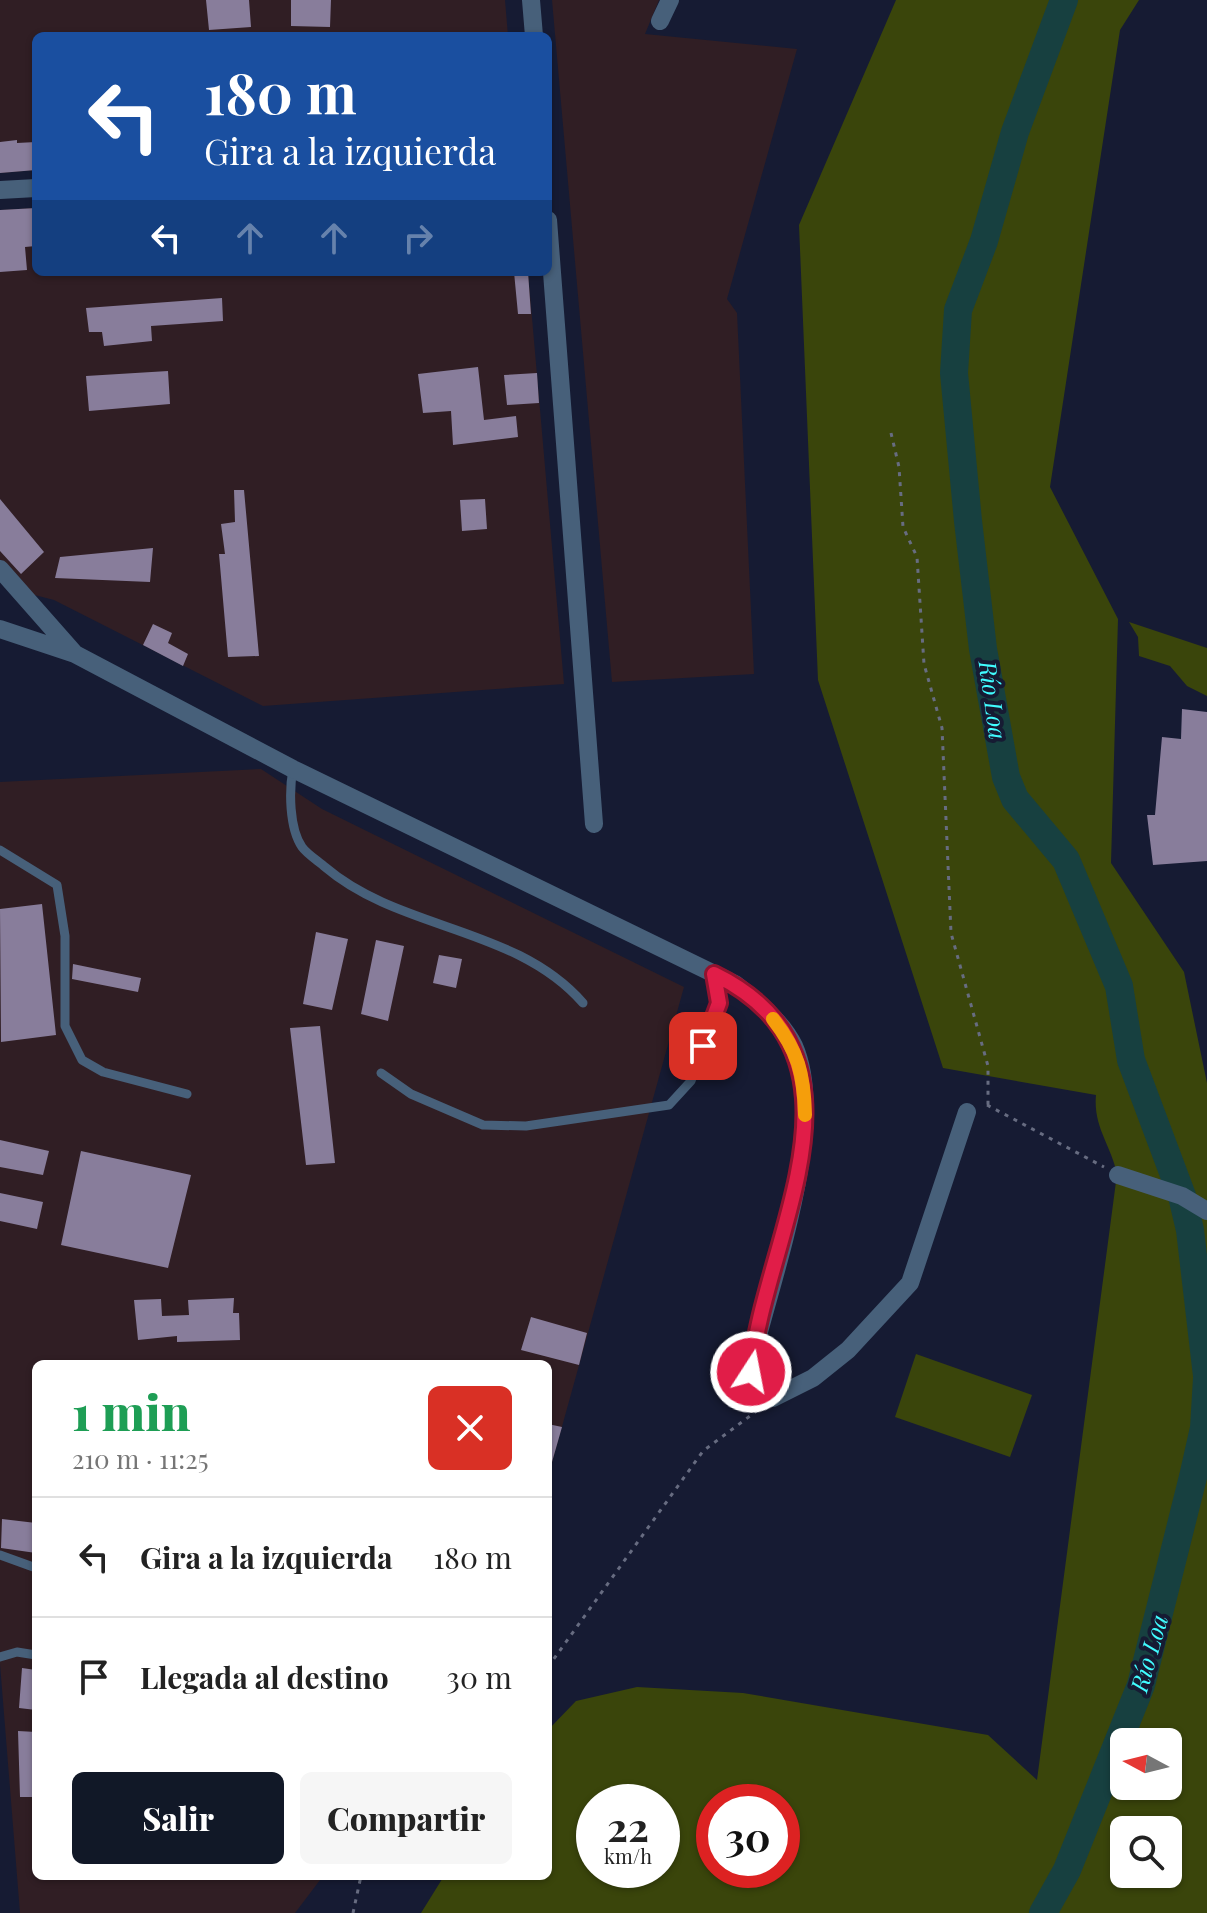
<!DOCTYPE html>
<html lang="es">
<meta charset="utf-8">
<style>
body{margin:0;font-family:"Playfair Display",serif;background:#f6f6f6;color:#222;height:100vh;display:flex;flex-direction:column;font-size:30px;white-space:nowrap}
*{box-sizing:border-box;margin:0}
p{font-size:26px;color:#767676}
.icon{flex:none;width:44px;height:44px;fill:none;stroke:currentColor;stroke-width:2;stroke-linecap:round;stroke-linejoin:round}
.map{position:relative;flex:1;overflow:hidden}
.side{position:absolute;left:32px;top:1360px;width:520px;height:520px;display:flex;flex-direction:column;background:#fff;border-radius:12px;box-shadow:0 2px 6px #0004}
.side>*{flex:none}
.hud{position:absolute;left:32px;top:32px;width:520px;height:244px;border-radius:12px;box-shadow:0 2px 6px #0004;background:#1a4fa0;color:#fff;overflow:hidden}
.needle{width:52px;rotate:277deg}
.tools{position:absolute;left:1110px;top:1728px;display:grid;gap:16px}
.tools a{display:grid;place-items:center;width:72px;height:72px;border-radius:12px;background:#fff;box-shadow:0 2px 6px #0004;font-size:40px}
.speed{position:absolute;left:576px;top:1784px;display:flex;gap:16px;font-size:40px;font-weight:700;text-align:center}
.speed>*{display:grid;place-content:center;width:104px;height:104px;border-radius:50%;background:#fff;box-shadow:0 2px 6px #0004;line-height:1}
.speed small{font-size:20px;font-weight:400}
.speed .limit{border:12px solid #d22;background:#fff;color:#111}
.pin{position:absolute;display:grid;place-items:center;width:68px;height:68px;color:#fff;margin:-34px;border-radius:16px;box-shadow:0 4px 12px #0006}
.me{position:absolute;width:88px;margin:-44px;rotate:11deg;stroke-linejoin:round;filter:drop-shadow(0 0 6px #0008)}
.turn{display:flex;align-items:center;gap:28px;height:168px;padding:0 40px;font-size:36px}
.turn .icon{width:104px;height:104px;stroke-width:2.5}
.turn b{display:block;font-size:56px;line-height:68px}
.lanes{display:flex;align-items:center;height:76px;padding:0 40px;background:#0003;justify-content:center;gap:40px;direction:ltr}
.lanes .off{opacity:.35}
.round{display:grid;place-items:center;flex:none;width:84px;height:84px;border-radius:12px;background:#f6f6f6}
.headline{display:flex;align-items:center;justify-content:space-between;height:136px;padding:0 40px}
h1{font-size:48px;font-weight:800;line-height:60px;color:#1e9e55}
.action{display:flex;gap:16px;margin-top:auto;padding:16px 40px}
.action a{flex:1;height:92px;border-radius:12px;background:#111827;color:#fff;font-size:32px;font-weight:800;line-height:92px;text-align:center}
.action a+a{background:#f6f6f6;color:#222}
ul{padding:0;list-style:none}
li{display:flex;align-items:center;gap:24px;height:120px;padding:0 40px;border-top:2px solid #e0e0e0}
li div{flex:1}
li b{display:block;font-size:30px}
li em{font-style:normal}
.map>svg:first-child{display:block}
</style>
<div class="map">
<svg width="1207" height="1913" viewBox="0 0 1207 1913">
<rect width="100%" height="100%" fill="#161b33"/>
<!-- industrial -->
<path fill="#301e24" d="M0 0H505L508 36H36V170L0 173Z
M552 0H659L645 34 797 49 727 299 737 313 754 674 612 682Z
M36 208V272H528L564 684 263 706 54 600 19 591 0 565V210Z
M261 769 322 809 684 987 548 1477V1364H36V1876H290L320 1880 295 1913H20L0 1664V782Z"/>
<!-- green -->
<path fill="#3a450b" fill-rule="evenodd" d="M896 0H1139L1120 30 1050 487 1118 619 1111 863 1184 972 1207 1083V1913H421L444 1876H548V1730L576 1701 637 1687 743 1693 988 1735 1037 1780 1117 1174C1111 1145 1093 1127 1096 1095L943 1068 818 680 799 225ZM1124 1742H1168V1786H1124ZM594 1802H662V1870H594ZM714 1802H782V1870H714ZM1124 1830H1168V1874H1124Z
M1129 622 1207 648V696L1187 686 1170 666 1139 656 1138 637Z
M916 1354 1032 1395 1010 1457 895 1417Z"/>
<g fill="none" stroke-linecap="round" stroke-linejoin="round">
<!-- river -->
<path stroke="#174040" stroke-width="28" d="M1064 0 1015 132 984 241 958 310 954 373 968 521 983 649 1006 777 1015 799 1066 860 1119 986 1131 1060 1182 1196 1190 1230 1207 1376
M1043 1913 1067 1870 1141 1685 1193 1477 1204 1428 1207 1378"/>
</g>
<!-- building -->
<path fill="#887d9b" d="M206 0H249L251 27 209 30Z
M291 0H331L330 27 291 26Z
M17 140V143L36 142V170L0 173V142Z
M36 208V246L25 247 27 270 0 272V210Z
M514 272H528L531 314H518Z
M222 298 223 321 151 326 152 341 104 346 102 332H89L86 308Z
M478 367 484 420 516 416 518 437 453 445 451 411 423 413 418 374Z
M168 371 170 404 89 411 86 376Z
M537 373 539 403 507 405 504 375Z
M234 490H244L259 656 228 657 219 554H225L221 524 235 522Z
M0 499 44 552 21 574 0 551Z
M485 499 487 529 462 531 460 500Z
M153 548 150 582 55 578 60 557Z
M153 624 172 633 168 643 188 654 183 666 143 645Z
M1182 709 1207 712V861L1153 865 1147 815H1155L1162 737 1181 739Z
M42 904 56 1035 1 1042 0 909Z
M316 932 348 939 332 1010 303 1004Z
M376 940 404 946 388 1021 361 1014Z
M439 955 462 959 456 988 433 983Z
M73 964 141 978 138 992 72 979Z
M320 1026 335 1163 306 1165 290 1028Z
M0 1140 49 1151 43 1175 0 1167Z
M81 1151 191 1175 168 1268 61 1245Z
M0 1193 43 1202 37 1229 0 1221Z
M234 1298 233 1313H239L240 1340 177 1342V1336L138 1340 134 1300 161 1299 162 1316 189 1315 188 1300Z
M531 1317 587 1333 579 1365 521 1350Z
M548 1424 562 1427 552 1462 548 1461Z
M2 1519 36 1523V1553L1 1548Z
M22 1668 36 1670V1710L19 1708Z
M18 1731 36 1732V1797H20Z"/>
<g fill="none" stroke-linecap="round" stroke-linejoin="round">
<!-- path -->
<path stroke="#676c81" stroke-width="3" stroke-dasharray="4 6" stroke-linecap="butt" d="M891 433 899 467 903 527 917 557 924 664 942 728 951 933 988 1066V1105
M987 1105 1104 1167
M548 1667 703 1451 758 1410
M353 1913 361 1876"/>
<!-- service -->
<path stroke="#47607a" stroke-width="9" d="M293 769C289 790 289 828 302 847 307 854 318 861 325 867 400 931 516 926 583 1003
M0 850 57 885 65 936V1026L82 1060 103 1072 187 1094
M381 1073 411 1094 483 1125 526 1126 669 1105 691 1081 719 1003 714 974
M0 1555 36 1568
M0 1657 17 1652 36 1655"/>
<!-- minor -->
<path stroke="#47607a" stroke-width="18" d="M531 0 534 36
M660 21 670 0
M0 190 36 188
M548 220 594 824
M0 569 75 654
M0 629 75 654 293 769 735 984C756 1001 782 1021 794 1046 828 1123 772 1277 752 1358 750 1377 756 1390 773 1398L813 1378 848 1350 910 1283 967 1112
M1118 1175 1182 1196 1207 1211"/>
</g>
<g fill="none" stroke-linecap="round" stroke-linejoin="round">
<defs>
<path id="route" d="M703 1046 719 1003 714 974C886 1058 762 1239 751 1372"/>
</defs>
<!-- route casing -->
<use href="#route" stroke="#92132f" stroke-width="20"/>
<!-- route -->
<use href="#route" stroke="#e11d48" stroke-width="14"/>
<!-- slow -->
<path stroke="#f59e0b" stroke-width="14" d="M773 1019C798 1051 804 1074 805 1115"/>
</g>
<g text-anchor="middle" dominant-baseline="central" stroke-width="8" stroke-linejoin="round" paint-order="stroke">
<!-- water labels -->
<g font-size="24" font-style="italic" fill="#41fcff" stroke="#161b33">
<text transform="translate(994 700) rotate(82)">Río Loa</text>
<text transform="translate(1148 1653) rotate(-74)">Río Loa</text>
</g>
</g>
</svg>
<div class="tools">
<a><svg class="needle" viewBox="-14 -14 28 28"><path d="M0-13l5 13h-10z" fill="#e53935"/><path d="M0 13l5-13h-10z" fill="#767676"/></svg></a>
<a><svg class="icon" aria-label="search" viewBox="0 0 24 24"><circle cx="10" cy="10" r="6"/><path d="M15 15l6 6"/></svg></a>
</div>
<div class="speed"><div>22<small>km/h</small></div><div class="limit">30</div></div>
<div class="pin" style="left:703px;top:1046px;background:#d93025"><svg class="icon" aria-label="arrive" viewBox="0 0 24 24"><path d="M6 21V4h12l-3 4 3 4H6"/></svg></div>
<svg class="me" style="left:751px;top:1372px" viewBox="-20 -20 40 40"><circle r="17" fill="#e11d48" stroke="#fff" stroke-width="3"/><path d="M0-11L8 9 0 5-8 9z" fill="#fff"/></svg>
<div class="hud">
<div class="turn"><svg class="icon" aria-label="left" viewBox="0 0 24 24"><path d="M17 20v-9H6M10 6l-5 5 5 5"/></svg><div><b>180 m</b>Gira a la izquierda</div></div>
<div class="lanes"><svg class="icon" aria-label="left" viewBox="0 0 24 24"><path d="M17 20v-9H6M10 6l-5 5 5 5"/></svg><svg class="icon off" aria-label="ahead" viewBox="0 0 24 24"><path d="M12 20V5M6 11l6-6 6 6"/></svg><svg class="icon off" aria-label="ahead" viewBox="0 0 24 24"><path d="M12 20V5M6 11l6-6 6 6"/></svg><svg class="icon off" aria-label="right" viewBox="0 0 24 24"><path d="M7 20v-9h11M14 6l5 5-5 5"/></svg></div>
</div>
<section class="side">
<div class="headline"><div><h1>1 min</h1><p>210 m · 11:25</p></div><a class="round" style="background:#d93025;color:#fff"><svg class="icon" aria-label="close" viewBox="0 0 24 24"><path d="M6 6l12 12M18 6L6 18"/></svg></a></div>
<ul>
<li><svg class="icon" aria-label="left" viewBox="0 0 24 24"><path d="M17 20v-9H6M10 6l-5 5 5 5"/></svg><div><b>Gira a la izquierda</b></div><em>180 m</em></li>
<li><svg class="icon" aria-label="arrive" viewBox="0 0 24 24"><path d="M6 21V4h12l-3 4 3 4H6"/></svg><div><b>Llegada al destino</b></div><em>30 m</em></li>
</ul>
<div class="action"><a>Salir</a><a>Compartir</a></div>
</section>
</div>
